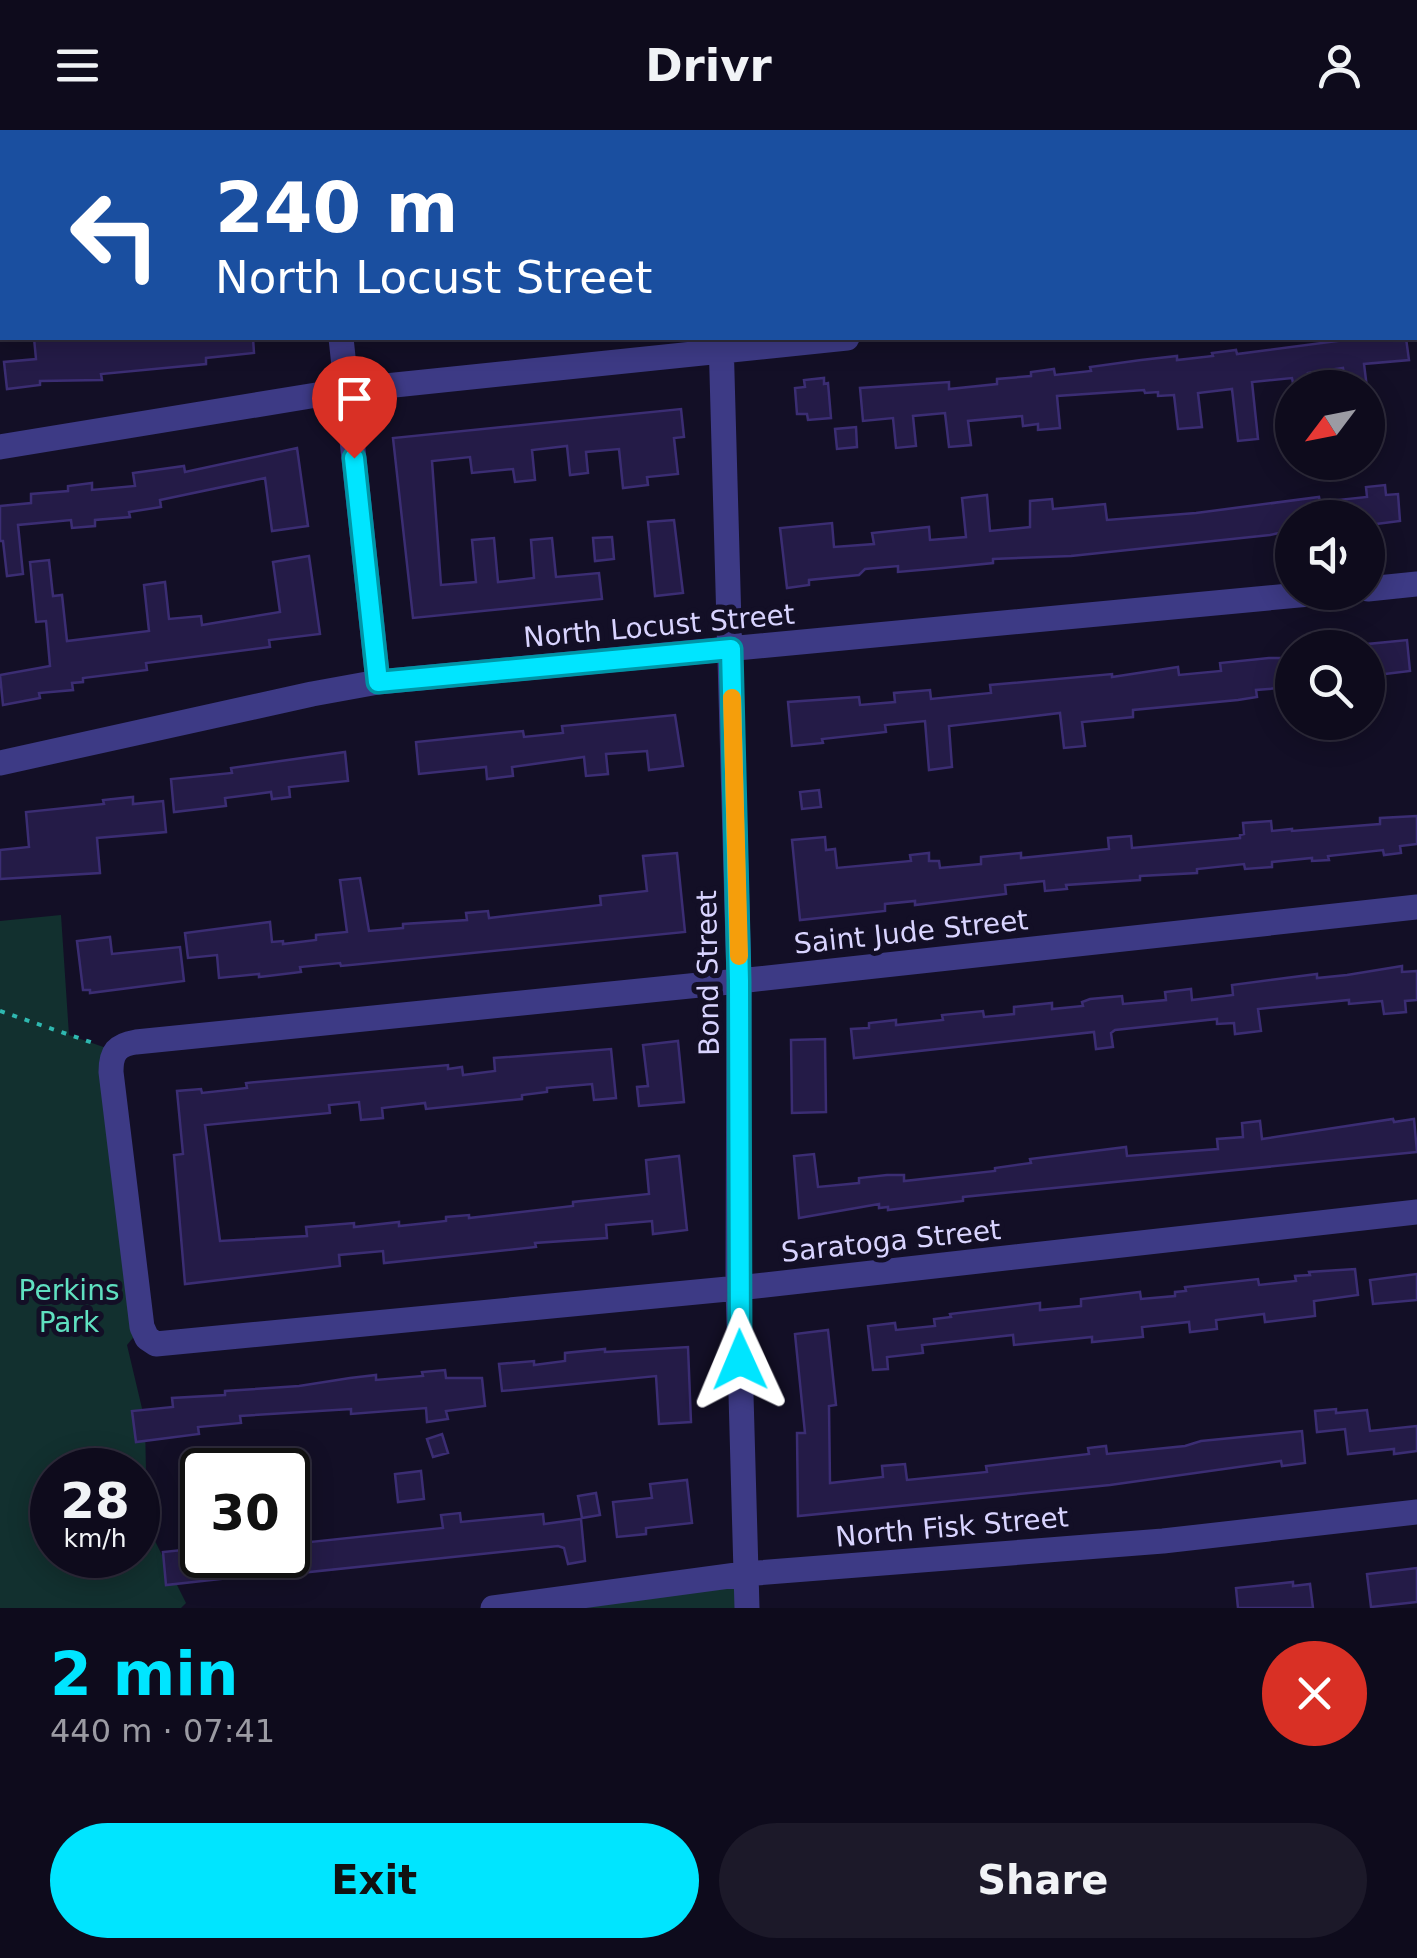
<!DOCTYPE html>
<meta charset="utf-8">
<style>
body{margin:0;font-family:"DejaVu Sans",sans-serif;background:#1c1929;color:#f1f3f6;height:100vh;display:flex;flex-direction:column;font-size:38px;white-space:nowrap}
*{box-sizing:border-box;margin:0}
p{font-size:32px;color:#9b9ba3}
.icon{flex:none;width:55px;height:55px;fill:none;stroke:currentColor;stroke-width:2;stroke-linecap:round;stroke-linejoin:round}
.map{position:relative;height:1478px;overflow:hidden}
.drawer{display:flex;flex-direction:column;background:#0e0b1c;flex:1}
.drawer>*{flex:none}
.guide{position:absolute;left:0px;top:0px;width:1418px;height:210px;box-shadow:0 5px 25px #0003,0 0 0 2px #2e2b3b;background:#1a4fa0;color:#fff;overflow:hidden}
.needle{width:65px;rotate:238deg}
.controls{position:absolute;left:1275px;top:240px;display:grid;gap:20px}
.controls a{display:grid;place-items:center;width:110px;height:110px;border-radius:50%;background:#0e0b1c;box-shadow:0 5px 25px #0003,0 0 0 2px #2e2b3b;font-size:50px}
.speed{position:absolute;left:30px;top:1318px;display:flex;gap:20px;font-size:50px;font-weight:700;text-align:center}
.speed>*{display:grid;place-content:center;width:130px;height:130px;border-radius:50%;background:#0e0b1c;box-shadow:0 5px 25px #0003,0 0 0 2px #2e2b3b;line-height:1}
.speed small{font-size:25px;font-weight:400}
.speed .limit{border:5px solid #111;border-radius:15px;background:#fff;color:#111}
.pin{position:absolute;display:grid;place-items:center;width:85px;height:85px;color:#fff;margin:-102px -42px;border-radius:50% 50% 50% 0;rotate:-45deg;box-shadow:0 0 10px #0007}
.pin .icon{rotate:45deg}
.me{position:absolute;width:110px;margin:-55px;rotate:359deg;stroke-linejoin:round;filter:drop-shadow(0 0 8px #0008)}
.turn{display:flex;align-items:center;gap:35px;height:210px;padding:0 50px;font-size:45px}
.turn .icon{width:130px;height:130px;stroke-width:2.5}
.turn b{display:block;font-size:70px;line-height:85px}
.round{display:grid;place-items:center;flex:none;width:105px;height:105px;border-radius:52px;background:#1c1929}
.head{display:flex;align-items:center;justify-content:space-between;height:170px;padding:0 50px}
h1{font-size:60px;font-weight:800;line-height:75px;color:#00e5ff}
.cta{display:flex;gap:20px;margin-top:auto;padding:20px 50px}
.cta a{flex:1;height:115px;border-radius:60px;background:#00e5ff;color:#111;font-size:40px;font-weight:800;line-height:115px;text-align:center}
.cta a+a{background:#1c1929;color:#f1f3f6}
header{display:flex;justify-content:space-between;align-items:center;height:130px;padding:0 50px;background:#0e0b1c;font-size:45px;font-weight:800}
.map>svg:first-child{display:block}
</style>
<header><svg class="icon" aria-label="menu" viewBox="0 0 24 24"><path d="M4 6h16M4 12h16M4 18h16"/></svg>Drivr<svg class="icon" aria-label="person" viewBox="0 0 24 24"><circle cx="12" cy="8" r="4"/><path d="M4 21q1-7 8-7t8 7"/></svg></header>
<div class="map">
<svg width="1417" height="1478" viewBox="0 0 1417 1478">
<rect width="100%" height="100%" fill="#130f26"/>
<!-- green -->
<path fill="#12302f" fill-rule="evenodd" d="M61 785 69 905 115 921 142 1197 127 1215 145 1291 147 1395 186 1473 181 1478H0V791ZM52 1340H138V1425H52Z
M744 1444 747 1478H485Z"/>
<!-- building -->
<path fill="#241b47" stroke="#3b2d73" stroke-width="2.5" d="M34 208H253L254 223 206 228V234L101 244 102 250 40 251V255L7 259 4 232 36 229Z
M1360 208H1406L1409 230 1364 234 1367 258H1346L1343 238 1308 243 1310 258H1294L1292 248 1252 252 1258 309 1238 311 1232 259 1198 263 1202 297 1178 299 1174 265 1158 266V262L1145 263 1144 260 1057 266 1060 298 1038 300V294L1023 296 1022 286 968 291 971 315 949 317 945 283 913 286 916 316 896 318 893 288 863 291 860 258 949 252V259L997 254V249L1031 246V242L1054 239 1055 245 1091 241 1090 237 1141 230 1177 226V230L1213 226 1212 223 1236 220 1237 224Z
M824 248V254L828 253 831 288 808 290 807 284H797L795 258 805 257 804 250Z
M681 279 684 307 674 308 678 344 647 347 648 355 623 358 619 319 586 322 588 343 570 345 567 316 532 320 535 350 515 352 513 339 472 343 470 327 432 331 441 455 476 452 472 410 494 408 498 452 534 448 531 410 552 408 556 447 599 443 602 469 413 488 393 308Z
M856 297 857 317 837 319 835 299Z
M297 318 308 396 272 401 265 348 160 370 161 377 129 382 130 387 95 390V396L72 398 71 390 18 395 23 444 7 446 3 411H0V376L31 373V364L68 361V356L92 353V360L135 356 133 343 184 336 185 342Z
M1385 355 1386 365 1398 364 1400 391 1368 395V388H1292V400L1270 405 1071 426 993 429V433L943 438 898 442V436L865 439 859 445 809 450V455L787 458 780 398 832 393 834 417 874 414 872 403 929 397 930 410 966 407 962 368 987 365 990 401 1030 397V371L1052 369 1053 379 1105 374 1107 390 1196 383 1319 367 1320 372 1367 367 1366 357Z
M674 390 683 463 655 466 648 392Z
M612 407 614 429 595 431 593 408Z
M309 426 320 504 269 510 270 517 146 533 147 540 83 548V552L72 553 73 560 39 563 40 568 3 575 0 545 50 536 46 491 36 492 30 432 49 430 53 466 62 465 67 511 149 501 144 455 165 452 169 489 201 486 202 495 280 482 273 432Z
M1407 510 1410 541 1368 546V514Z
M1269 528H1292V557L1256 560 1257 567 1238 570 1133 580V587L1082 592 1085 616 1064 618 1060 583 949 596 952 637 929 640 925 591 885 595 886 602 822 609 823 613 792 616 788 572 859 567 860 575 895 572 894 563 930 560 931 569 991 563 990 555 1112 544V547L1178 537 1179 545 1221 541 1220 533Z
M675 585 683 636 649 640 647 621 606 624 608 644 586 646 584 627 512 637 513 646 487 649 486 637 419 644 416 612 523 601 524 607 563 603 562 596Z
M345 622 348 651 289 657 290 667 272 669 271 662 225 668 226 676 174 682 171 649 232 643 231 638Z
M819 660 821 677 802 679 800 662Z
M133 667V674L163 671 166 702 97 708 100 743 0 749V720L29 717 26 682 104 674 103 670Z
M1417 686V714L1400 716 1401 723 1384 725 1383 720 1328 726 1329 730 1312 731V728L1272 732V737L1245 739 1244 734 1197 739V743L1140 746V750L1066 755 1067 759 1045 761 1044 751 1005 755 1006 764 915 775V771L885 774V781L800 790 792 710 825 707 826 720 835 719 837 738 911 731 910 725 929 723V731H939L940 738 981 734V727L1021 723V728L1109 719 1108 708 1131 706 1132 718 1240 708V705L1244 704 1243 693 1271 691 1272 701 1292 699V701L1380 694V688Z
M677 723 685 802 341 836 340 833 300 837 301 842 259 847V844L219 848 217 825 188 828 185 803 270 792 272 812 283 811V814L316 810V805L347 802 340 750 360 748 369 801 403 798V794L467 790 466 783 488 781 489 788 601 775 600 766 647 761 643 726Z
M110 807 112 824 180 817 184 851 90 863V860H83L77 811Z
M1402 836V842L1417 841V870L1405 871 1406 882 1384 884 1382 871 1349 874V870L1258 879 1261 901 1235 904 1234 893 1217 894V889L1115 900 1111 903 1113 917 1096 919 1094 902 854 928 851 899 869 898V893L896 890V895L924 892 943 890 942 885 983 881 984 887 1014 884V877L1052 873V879L1083 876 1082 872 1090 869 1122 866 1123 874 1166 870 1165 862 1191 859 1192 870 1233 865 1232 855 1317 844V848L1347 845Z
M825 909 826 982 792 983 791 910Z
M678 911 684 972 639 976 637 957 648 956 643 915Z
M611 919 616 968 594 970 592 954 547 958V962L522 965V969L426 979 425 973 382 978 383 988 361 990 359 972 329 975 330 983 205 995 220 1111 307 1106 306 1097 354 1093V1097L399 1092V1096L446 1091V1087L469 1085V1088L573 1076V1072L649 1064 646 1030 679 1026 687 1100 653 1104 652 1091 606 1095 607 1108 535 1113 536 1117 384 1133 383 1121 339 1125 340 1136 185 1154 174 1025 183 1024 177 961 201 959 202 963 247 958 246 953 448 935V939L462 937 463 945 495 941 494 928Z
M1393 989 1394 992 1414 989 1417 1022 963 1067V1071L888 1080V1077L879 1078V1074L799 1088 794 1026 814 1024 818 1057 859 1053V1048L887 1045H904V1051L995 1041V1038L1031 1033 1030 1029 1126 1017 1127 1026 1218 1019 1217 1009 1243 1007 1242 993 1260 991 1262 1009Z
M1355 1139 1358 1165 1314 1171 1315 1186 1265 1192 1264 1184 1216 1190 1217 1199 1190 1202 1189 1192 1142 1197 1143 1207 1092 1212V1207L1014 1215 1013 1205 922 1215 923 1223 887 1227 888 1239 873 1240 868 1196 895 1193 896 1200 935 1196 934 1189 951 1187 950 1184 1040 1173V1180L1081 1176V1169L1140 1162 1141 1169 1175 1166V1162L1186 1161 1185 1157 1258 1149 1259 1155 1296 1151 1295 1146 1310 1145 1309 1142Z
M1417 1144V1170L1373 1174 1370 1150Z
M828 1200 836 1275 829 1276 830 1353 883 1347 882 1336 905 1334 907 1350 987 1342 986 1336 1089 1324 1088 1318 1106 1316 1107 1324 1185 1316 1201 1311 1302 1301 1305 1333 1282 1336 1281 1331 1110 1355 798 1386 797 1303H805L795 1204Z
M688 1217 691 1292 659 1294 656 1246 502 1261 499 1234 534 1231V1235L565 1231V1223L605 1219V1222Z
M445 1240 446 1248H482L485 1276 446 1281 448 1289 427 1292 426 1278 351 1284V1279L240 1286 241 1293 198 1297 199 1304 136 1312 132 1281 173 1277 172 1268 225 1265V1261L299 1256 350 1248 376 1245V1250L423 1246 422 1242Z
M1336 1279V1283L1367 1280 1370 1301 1417 1296V1321L1394 1324V1319L1348 1324 1345 1299 1317 1302 1315 1281Z
M442 1304 448 1323 433 1327 427 1309Z
M421 1341 424 1369 398 1372 395 1344Z
M687 1350 692 1393 646 1398V1404L617 1407 613 1372 652 1368 650 1354Z
M596 1363 600 1385 582 1388 578 1366Z
M307 1375 311 1412 443 1398 441 1385 460 1383 461 1392 543 1384 544 1394 581 1389 585 1431 568 1434 564 1418 558 1416 290 1444 288 1377Z
M202 1418V1425H237L239 1447 166 1455 163 1422Z
M1417 1438V1472L1371 1477 1367 1444Z
M1293 1452V1456L1310 1454 1313 1478H1238L1236 1458Z"/>
<g fill="none" stroke-linecap="round" stroke-linejoin="round">
<!-- path -->
<path stroke="#2fb8b0" stroke-width="4" stroke-dasharray="5 8" stroke-linecap="butt" d="M0 881 96 914"/>
<!-- minor -->
<path stroke="#3d3a85" stroke-width="25" d="M317 0V2
M701 0V2
M1048 0V2
M0 61H2
M1415 147 1417 146
M341 208 378 552
M721 208 739 851 738 1158 747 1478
M0 317 347 260 847 208
M1368 459 1417 454
M0 633 312 564 378 552 1331 462
M1417 777 739 851 136 912C117 915 111 922 111 942L142 1197 147 1208 156 1214 738 1158 1417 1082
M493 1478 744 1444 1163 1411 1417 1382"/>
</g>
<g fill="none" stroke-linecap="round" stroke-linejoin="round">
<defs>
<path id="route" d="M354 328 378 552 731 519 739 851 740 1230"/>
</defs>
<!-- route casing -->
<use href="#route" stroke="#0095a6" stroke-width="25"/>
<!-- route -->
<use href="#route" stroke="#00e5ff" stroke-width="18"/>
<!-- slow -->
<path stroke="#f59e0b" stroke-width="18" d="M732 568 739 826"/>
</g>
<g text-anchor="middle" dominant-baseline="central" stroke-width="10" stroke-linejoin="round" paint-order="stroke">
<!-- street labels -->
<g font-size="28" fill="#d9d4ff" stroke="#130f26">
<text transform="translate(659 496) rotate(-5)">North Locust Street</text>
<text transform="translate(911 802) rotate(-6)">Saint Jude Street</text>
<text transform="translate(708 843) rotate(-91)">Bond Street</text>
<text transform="translate(891 1111) rotate(-6)">Saratoga Street</text>
<text transform="translate(952 1397) rotate(-5)">North Fisk Street</text>
</g>
<!-- park labels -->
<g font-size="28" fill="#5fe0c0" stroke="#130f26">
<text x="69" y="1160">Perkins<tspan x="69" dy="32">Park</tspan></text>
</g>
</g>
</svg>
<div class="controls">
<a><svg class="needle" viewBox="-14 -14 28 28"><path d="M0-13l5 13h-10z" fill="#e53935"/><path d="M0 13l5-13h-10z" fill="#9b9ba3"/></svg></a>
<a><svg class="icon" aria-label="sound" viewBox="0 0 24 24"><path d="M4 9h4l5-4v14l-5-4H4zM17 9q2 3 0 6"/></svg></a>
<a><svg class="icon" aria-label="search" viewBox="0 0 24 24"><circle cx="10" cy="10" r="6"/><path d="M15 15l6 6"/></svg></a>
</div>
<div class="speed"><div>28<small>km/h</small></div><div class="limit">30</div></div>
<div class="pin" style="left:354px;top:328px;background:#d93025"><svg class="icon" aria-label="arrive" viewBox="0 0 24 24"><path d="M6 21V4h12l-3 4 3 4H6"/></svg></div>
<svg class="me" style="left:740px;top:1230px" viewBox="-20 -20 40 40"><path d="M0-17L14 15 0 8-14 15z" fill="#00e5ff" stroke="#fff" stroke-width="4"/></svg>
<div class="guide">
<div class="turn"><svg class="icon" aria-label="left" viewBox="0 0 24 24"><path d="M17 20v-9H6M10 6l-5 5 5 5"/></svg><div><b>240 m</b>North Locust Street</div></div>
</div>
</div>
<section class="drawer">
<div class="head"><div><h1>2 min</h1><p>440 m · 07:41</p></div><a class="round" style="background:#d93025;color:#fff"><svg class="icon" aria-label="close" viewBox="0 0 24 24"><path d="M6 6l12 12M18 6L6 18"/></svg></a></div>
<div class="cta"><a>Exit</a><a>Share</a></div>
</section>
